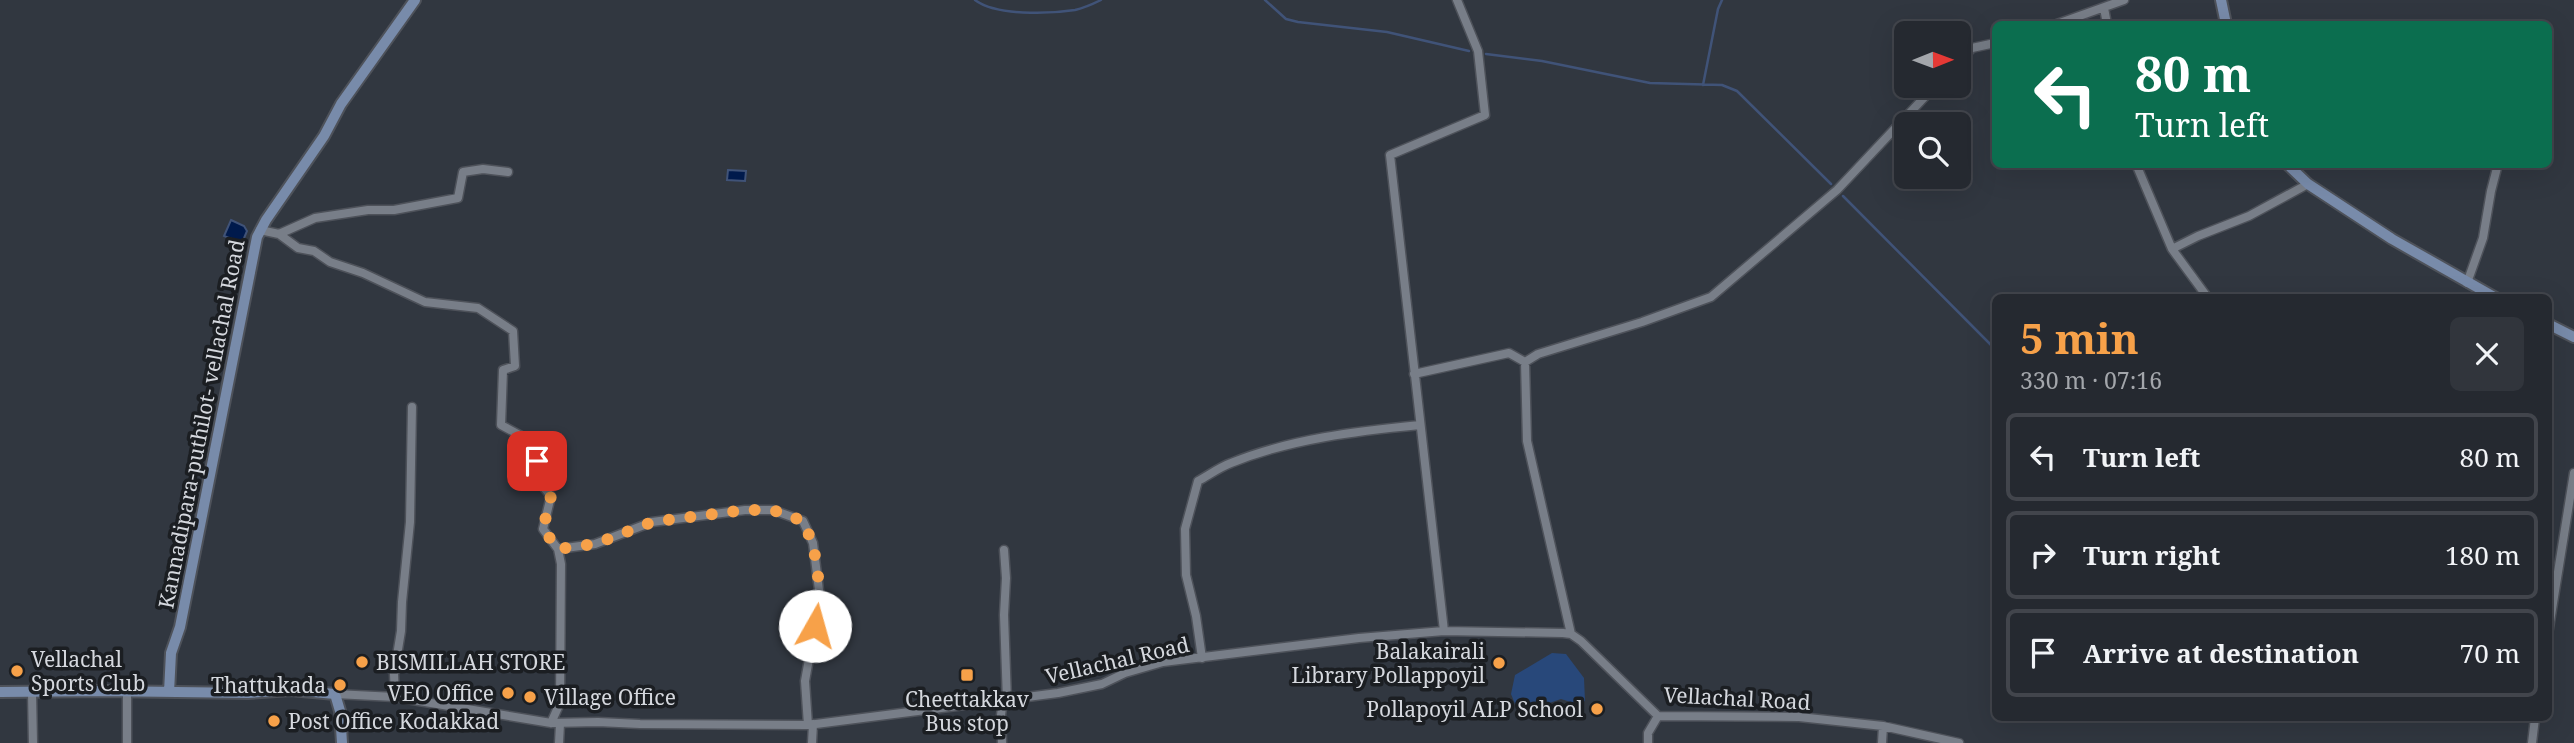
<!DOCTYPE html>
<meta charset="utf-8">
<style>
body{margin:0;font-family:"Noto Serif",serif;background:#31353c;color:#f1f3f6;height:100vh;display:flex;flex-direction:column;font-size:26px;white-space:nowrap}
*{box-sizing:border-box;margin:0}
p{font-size:23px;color:#a3a6ab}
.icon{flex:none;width:38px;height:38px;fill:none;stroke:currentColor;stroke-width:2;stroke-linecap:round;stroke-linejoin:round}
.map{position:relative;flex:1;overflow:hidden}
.details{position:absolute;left:1992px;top:294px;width:560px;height:427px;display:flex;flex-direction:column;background:#252930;border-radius:10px;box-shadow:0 7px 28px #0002,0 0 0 2px #42454c}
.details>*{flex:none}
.top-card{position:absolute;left:1992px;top:21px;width:560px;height:147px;border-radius:10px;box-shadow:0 7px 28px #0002,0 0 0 2px #42454c;background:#0b6e4f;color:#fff;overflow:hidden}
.needle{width:46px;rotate:89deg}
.fabs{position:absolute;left:1894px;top:21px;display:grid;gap:14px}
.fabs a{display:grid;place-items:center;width:77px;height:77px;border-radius:10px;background:#252930;box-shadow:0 7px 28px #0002,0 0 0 2px #42454c;font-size:35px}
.pin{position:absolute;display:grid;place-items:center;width:60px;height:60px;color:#fff;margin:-30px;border-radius:14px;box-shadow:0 4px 10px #0006}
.me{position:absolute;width:77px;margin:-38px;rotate:7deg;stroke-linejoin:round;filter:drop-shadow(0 0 5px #0008)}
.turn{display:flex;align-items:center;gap:24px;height:147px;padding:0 28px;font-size:32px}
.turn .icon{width:91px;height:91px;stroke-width:2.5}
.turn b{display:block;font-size:49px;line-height:60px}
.round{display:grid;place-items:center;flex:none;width:74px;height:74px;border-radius:10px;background:#31353c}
.summary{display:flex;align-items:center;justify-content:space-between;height:119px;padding:0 28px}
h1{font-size:42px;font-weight:700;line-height:52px;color:#f7a149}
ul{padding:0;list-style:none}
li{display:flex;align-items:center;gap:21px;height:88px;margin:0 14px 10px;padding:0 14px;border:4px solid #42454c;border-radius:10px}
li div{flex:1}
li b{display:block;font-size:26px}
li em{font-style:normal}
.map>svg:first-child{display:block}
</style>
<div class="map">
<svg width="2574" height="743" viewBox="0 0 2574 743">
<rect width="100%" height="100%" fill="#313740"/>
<!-- green -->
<path fill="#28487a" d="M1552 653 1566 654 1584 678 1585 701 1577 704 1561 699 1535 708 1517 709 1511 694 1515 675Z"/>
<!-- water -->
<path fill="#001a4c" stroke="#405378" stroke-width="2" d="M728 170 746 171 745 181 727 180Z
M231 220 244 226 247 231 242 243 224 236Z"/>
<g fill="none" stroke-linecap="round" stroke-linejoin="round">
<!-- stream -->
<path stroke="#405378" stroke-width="2.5" d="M975 0C996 16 1049 14 1075 10 1084 8 1093 4 1101 0
M1265 0 1286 19 1298 22 1387 32 1469 51
M1486 54 1542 61 1650 83 1722 85 1737 91 1831 184
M1703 85 1718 9 1722 0
M1843 196 1995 349"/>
<defs>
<path id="street" d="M2104 8 2107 24
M2057 24 2124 0
M1958 62 1972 48 1995 43
M2136 164 2172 249
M260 230 279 234 298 248 314 251 330 262 363 273 425 302 478 308 513 331 515 366 503 370 501 425 540 446 534 476 551 496 543 529 558 549
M279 234 315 218 368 210H394L458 198 463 172 483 169 508 172
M2467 283 2483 238 2491 191 2498 164
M2208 298 2172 249 2198 236 2249 216 2308 184
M1414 374 1509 353 1525 362
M1004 550 1006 578 1004 615 1007 701
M1444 631 1390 155 1485 115 1478 51 1457 0
M1571 634 1527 441 1525 362 1538 354 1642 322 1711 297 1837 190 1935 86
M2548 634 2574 473
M1202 658 1196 616 1186 575 1185 529 1198 481C1209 475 1220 467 1231 463 1290 439 1357 431 1420 425
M32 693 33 743
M335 694 395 697 551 723 598 722 640 724 808 725 1058 693 1102 684 1125 673 1163 662 1359 638 1444 631 1563 633 1571 634 1581 641 1658 716 1799 717 1883 726 1959 743
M395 697 394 674 401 631 402 602 410 522 412 407
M551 723 560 703 561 564 558 549 595 544 652 522 745 510H773L803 521 813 543 820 598 805 681 808 725
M127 743V691
M559 743 560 724
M812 743 813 724
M1002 743 1001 715 1003 701
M1648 743V733L1658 716
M1882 743 1883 726
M2532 743 2535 718"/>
<path id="secondary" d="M2221 0 2226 24
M2287 164 2308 184 2392 239 2496 298
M2548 324 2574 337
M0 692 105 691 248 693 291 690 335 694 340 711 342 743
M169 692 171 653 180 627 257 237 266 220 324 136 341 104 415 0"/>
</defs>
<!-- street casing -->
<use href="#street" stroke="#4e525a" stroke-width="11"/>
<!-- secondary casing -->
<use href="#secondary" stroke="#4e525a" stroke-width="14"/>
<!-- street -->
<use href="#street" stroke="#787e88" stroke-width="8"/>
<!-- secondary -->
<use href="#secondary" stroke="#788baa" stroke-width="10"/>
</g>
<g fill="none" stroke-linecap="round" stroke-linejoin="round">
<!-- route -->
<path stroke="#f7a149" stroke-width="12" stroke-dasharray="0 21.6" d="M537 461 534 476 551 496 543 529 558 549 595 544 652 522 745 510H773L803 521C819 554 822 590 815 626"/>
</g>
<!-- markers -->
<g fill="#f7a149" stroke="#1b1e22" stroke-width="2.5">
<circle cx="362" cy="662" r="7"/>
<circle cx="1499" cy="663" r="7"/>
<circle cx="17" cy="671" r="7"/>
<rect x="960" y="668" width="14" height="14" rx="3.5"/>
<circle cx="340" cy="685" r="7"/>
<circle cx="508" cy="693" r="7"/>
<circle cx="530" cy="697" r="7"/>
<circle cx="1597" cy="709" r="7"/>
<circle cx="274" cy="721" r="7"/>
</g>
<g text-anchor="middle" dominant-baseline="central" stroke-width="7" stroke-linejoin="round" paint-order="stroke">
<!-- street labels -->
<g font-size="21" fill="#d5d8de" stroke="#1b1e22">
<text transform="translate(201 424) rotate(-79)">Kannadipara-puthilot- vellachal Road</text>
<text transform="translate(1117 660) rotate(-13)">Vellachal Road</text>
<text transform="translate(1737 698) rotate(3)">Vellachal Road</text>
</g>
<!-- poi labels -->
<g font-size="21" fill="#d5d8de" stroke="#1b1e22" text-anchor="end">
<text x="1485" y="651">Balakairali<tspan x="1485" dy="24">Library Pollappoyil</tspan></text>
<text x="31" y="659" text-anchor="start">Vellachal<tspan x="31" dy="24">Sports Club</tspan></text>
<text x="376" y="662" text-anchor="start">BISMILLAH STORE</text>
<text x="326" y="685">Thattukada</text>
<text x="494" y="693">VEO Office</text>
<text x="544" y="697" text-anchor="start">Village Office</text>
<text x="967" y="699" text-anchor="middle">Cheettakkav<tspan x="967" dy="24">Bus stop</tspan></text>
<text x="1583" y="709">Pollapoyil ALP School</text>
<text x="288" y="721" text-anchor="start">Post Office Kodakkad</text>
</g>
</g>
</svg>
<div class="fabs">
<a><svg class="needle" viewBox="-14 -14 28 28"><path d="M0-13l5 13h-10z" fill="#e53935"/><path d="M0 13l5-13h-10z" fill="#a3a6ab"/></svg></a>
<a><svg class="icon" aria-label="search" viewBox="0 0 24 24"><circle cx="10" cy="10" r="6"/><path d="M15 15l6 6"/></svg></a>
</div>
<div class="pin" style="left:537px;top:461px;background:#d93025"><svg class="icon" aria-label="arrive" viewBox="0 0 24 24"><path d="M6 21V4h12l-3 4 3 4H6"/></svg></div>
<svg class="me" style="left:815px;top:626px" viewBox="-20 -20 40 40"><circle r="19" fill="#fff"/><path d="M0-13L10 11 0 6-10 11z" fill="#f7a149"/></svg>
<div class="top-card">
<div class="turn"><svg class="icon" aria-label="left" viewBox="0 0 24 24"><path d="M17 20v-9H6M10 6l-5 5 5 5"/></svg><div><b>80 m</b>Turn left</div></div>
</div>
<section class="details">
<div class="summary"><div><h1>5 min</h1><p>330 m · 07:16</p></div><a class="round"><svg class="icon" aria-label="close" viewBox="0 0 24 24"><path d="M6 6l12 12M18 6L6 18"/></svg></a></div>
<ul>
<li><svg class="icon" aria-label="left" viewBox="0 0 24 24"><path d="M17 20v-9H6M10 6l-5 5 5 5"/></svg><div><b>Turn left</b></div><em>80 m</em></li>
<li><svg class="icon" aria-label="right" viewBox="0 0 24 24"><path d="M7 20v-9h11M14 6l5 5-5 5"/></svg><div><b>Turn right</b></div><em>180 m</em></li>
<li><svg class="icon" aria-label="arrive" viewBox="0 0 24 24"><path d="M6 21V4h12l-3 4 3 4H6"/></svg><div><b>Arrive at destination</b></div><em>70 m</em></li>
</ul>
</section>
</div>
